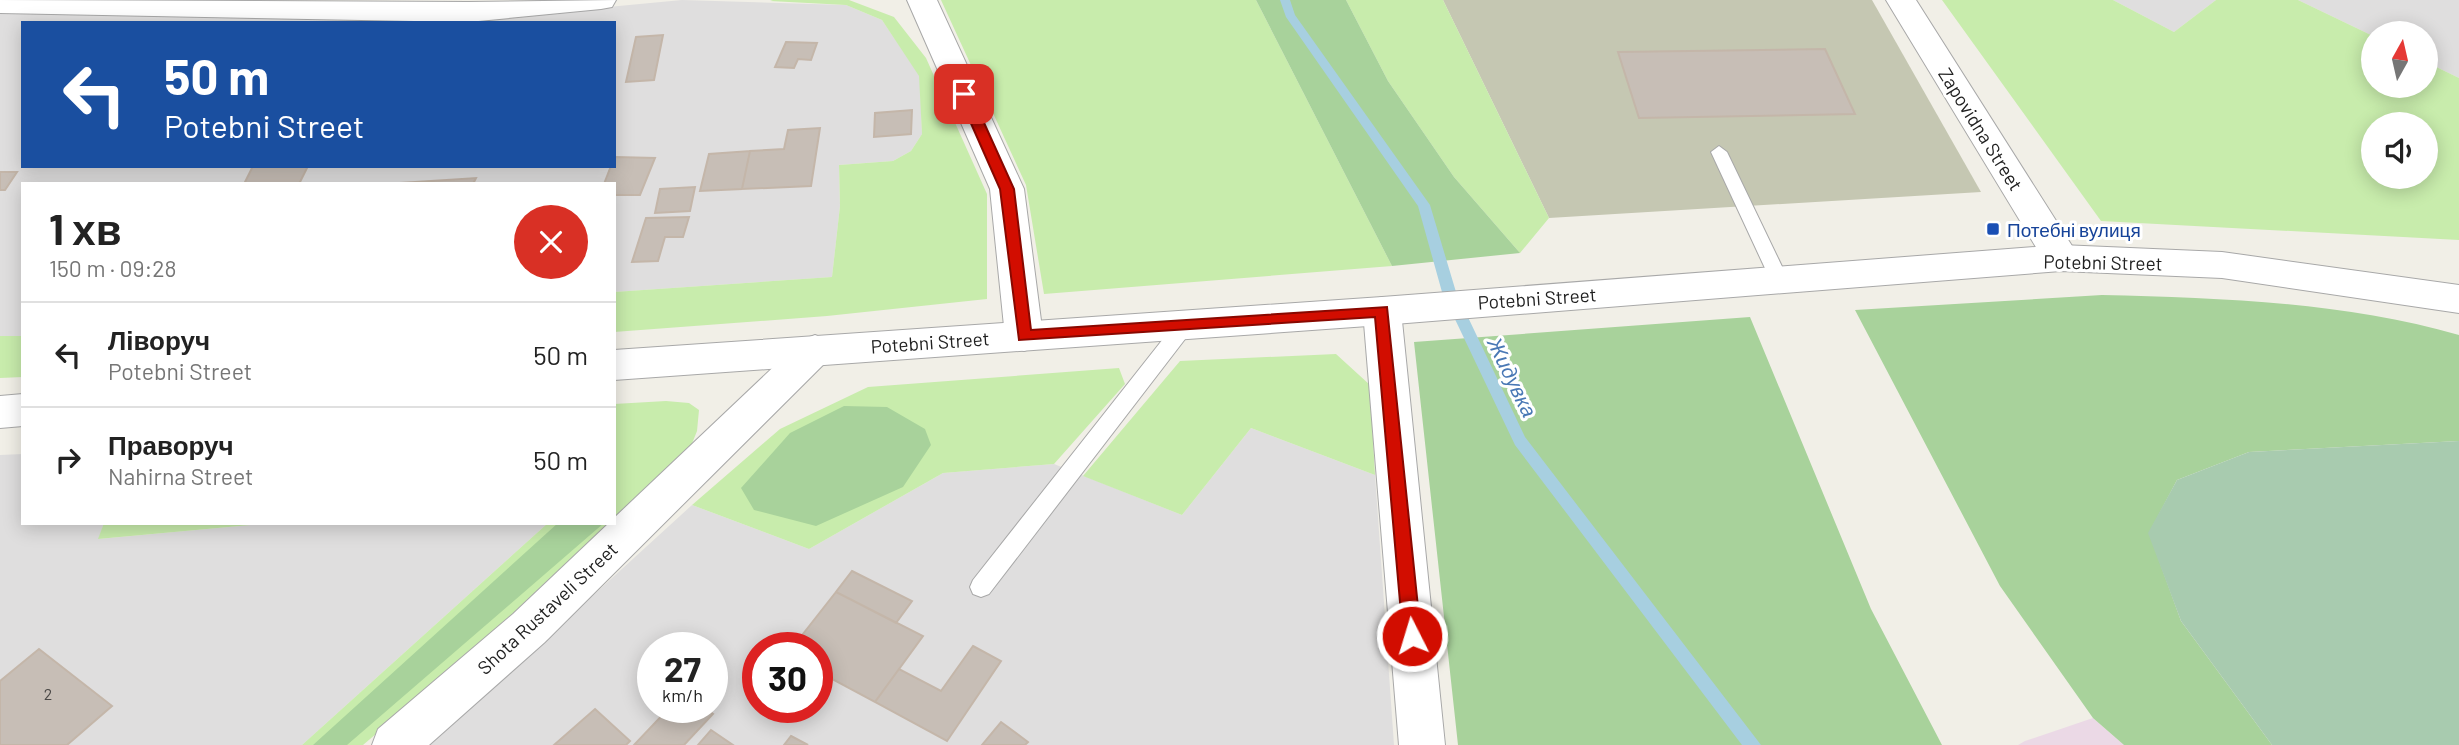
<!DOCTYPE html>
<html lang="uk">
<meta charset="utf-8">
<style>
body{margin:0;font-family:Barlow,sans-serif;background:#f2f2f2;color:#222;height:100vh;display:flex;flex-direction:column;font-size:26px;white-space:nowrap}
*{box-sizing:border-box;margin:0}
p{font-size:23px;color:#767676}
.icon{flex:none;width:38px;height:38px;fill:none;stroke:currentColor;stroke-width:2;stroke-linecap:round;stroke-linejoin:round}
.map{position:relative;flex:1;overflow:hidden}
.sheet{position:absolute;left:21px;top:182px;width:595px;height:343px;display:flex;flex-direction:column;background:#fff;border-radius:0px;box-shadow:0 4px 18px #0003}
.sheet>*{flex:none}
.banner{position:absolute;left:21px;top:21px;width:595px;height:147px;border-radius:0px;box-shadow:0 4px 18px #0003;background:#1a4fa0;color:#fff;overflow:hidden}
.needle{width:46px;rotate:8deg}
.buttons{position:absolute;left:2361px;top:21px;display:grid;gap:14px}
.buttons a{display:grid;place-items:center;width:77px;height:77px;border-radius:50%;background:#fff;box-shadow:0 4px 18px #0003;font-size:35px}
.speed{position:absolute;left:637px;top:632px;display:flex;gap:14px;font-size:35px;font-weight:700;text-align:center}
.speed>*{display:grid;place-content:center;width:91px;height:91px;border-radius:50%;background:#fff;box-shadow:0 4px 18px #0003;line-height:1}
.speed small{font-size:18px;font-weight:400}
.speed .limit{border:10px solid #d22;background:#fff;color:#111}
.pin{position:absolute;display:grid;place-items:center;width:60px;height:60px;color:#fff;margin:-30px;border-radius:14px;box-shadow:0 4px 10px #0006}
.me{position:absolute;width:77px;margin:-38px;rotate:355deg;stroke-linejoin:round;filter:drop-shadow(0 0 5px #0008)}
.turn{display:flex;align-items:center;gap:24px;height:147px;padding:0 28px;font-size:32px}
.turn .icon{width:91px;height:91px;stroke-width:2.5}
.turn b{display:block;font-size:49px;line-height:60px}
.round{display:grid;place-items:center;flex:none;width:74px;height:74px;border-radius:37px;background:#f2f2f2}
.headline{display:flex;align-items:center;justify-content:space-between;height:119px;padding:0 28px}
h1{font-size:42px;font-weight:700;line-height:52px}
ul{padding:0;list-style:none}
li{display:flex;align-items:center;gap:21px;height:105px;padding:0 28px;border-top:2px solid #e0e0e0}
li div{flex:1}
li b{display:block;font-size:26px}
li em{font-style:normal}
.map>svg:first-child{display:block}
</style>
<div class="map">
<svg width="2459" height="745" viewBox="0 0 2459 745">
<rect width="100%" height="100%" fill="#f1efe7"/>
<!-- residential -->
<path fill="#dfdede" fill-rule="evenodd" d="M682 0 846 5 882 20 920 76 922 134 911 151 893 161 839 165 840 206 832 277 614 292V184H23V336H0V12L462 21ZM23 23H614V166H23Z
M2113 0H2216L2174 32Z
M2298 0H2459V78L2426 62V33H2373V36Z
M1251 428 1375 475 1394 745H429L692 505 809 549 943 473 1054 464 1182 515ZM653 648H712V707H653ZM758 648H817V707H758Z
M23 454V523H104L99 539 272 523H548L302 745H0V455Z"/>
<!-- industrial -->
<path fill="#ebd9e6" d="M2093 718 2124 745H2018L2025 741Z"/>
<!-- construction -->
<path fill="#c5c7b2" d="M1443 0H1872L1981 192 1549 218Z"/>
<!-- grass -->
<path fill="#c8ecac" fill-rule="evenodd" d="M773 0H849L894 17 926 58 987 194V299L827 316 614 332V292L832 277 840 206 839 165 893 161 911 151 922 134 919 76 882 20 846 5 770 1Z
M941 0H1256L1392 266 1044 294 1026 185Z
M1346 0H1443L1549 218 1520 253 1454 177 1388 81Z
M1942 0H2113L2174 32 2216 0H2298L2373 36V86H2426V62L2459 78V240L2101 221ZM2426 124V177H2373V124Z
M0 336H23V377L0 378Z
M1336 354 1370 385 1375 475 1251 428 1182 515 1083 476 1180 361Z
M1119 368 1125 384 1054 464 943 473 809 549 692 505 780 429 868 387Z
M666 401 689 403 699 410 697 431 685 461 505 624 363 745H302L548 523H614V404Z
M104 523H272L98 539Z"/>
<!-- forest -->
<path fill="#a8d29b" d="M1256 0H1346L1388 81 1454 177 1520 253 1392 266Z
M2102 295C2222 298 2343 302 2459 335V441L2249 452 2177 480 2149 533 2181 621 2272 745H2124L2093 718 2000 586 1855 310Z
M1750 317 1871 609 1942 745H1458L1414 342Z
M844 406 887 407 925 429 931 445 903 487 816 526 754 510 741 488 790 433Z
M558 523H604L347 745H313Z"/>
<!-- cemetery -->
<path fill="#a8cbaf" d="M2459 441V745H2272L2181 621 2148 533 2177 480 2249 452Z"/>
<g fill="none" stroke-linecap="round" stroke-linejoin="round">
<!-- stream -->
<path fill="#a7cfe0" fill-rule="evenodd" d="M1280 0H1290L1295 15 1430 205 1456 292 1525 437 1761 745H1742L1515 445 1442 292 1418 206 1286 17Z"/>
</g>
<!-- building -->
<path fill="#c7beb6" stroke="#c4b6a9" stroke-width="2" d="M663 35 654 80 626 82 636 37Z
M786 42 817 43 811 60 798 59 794 68 775 67Z
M1825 49 1855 114 1639 118 1618 52Z
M912 110 911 134 874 137 875 113Z
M820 128 811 186 742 189 750 151 784 149 788 130Z
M750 151 742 189 700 191 709 154Z
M615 157 655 158 640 195H614V184H604L611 166H614Z
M253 166H308L299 184H244Z
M0 172H17L5 190H0Z
M476 178 473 184H399L400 183Z
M695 187 690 211 655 213 660 189Z
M689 217 683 237H665L658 261 632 262 646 218Z
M852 571 912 601 896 623 836 592Z
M836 592 923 636 875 702 817 671V648H792Z
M973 646 1001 661 947 741 875 702 899 669 941 691Z
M39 649 112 706 67 745H0V681Z
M670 707H703L713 714 684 745H634Z
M595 709 630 741 626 745H554Z
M1001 722 1028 742 1025 745H982Z
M711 730 733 745H698Z
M791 736 808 745H784Z"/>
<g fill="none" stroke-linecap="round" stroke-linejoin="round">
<defs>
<path id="service" d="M1719 146 1727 152 1788 279 1785 284 1779 286 1770 279 1711 152Z
M1185 318 1194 325 1192 330 989 594 981 597 973 594 970 587 973 580 1178 320Z"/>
<path id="minor" d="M0 0 468 2 616 0 612 7 601 9 468 22 0 13Z
M907 0H937L1024 189 1043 336 1037 346 1024 351 1011 346 1005 336 990 189Z
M1886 0H1916L2074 249 2079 258 2074 267 2061 271 2048 267Z
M1382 297 1395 301 1401 311 1445 745H1399L1363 311 1369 301Z
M815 335 828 340 834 350 828 360 545 642 429 745H372L378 729 513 614 609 523H614V518L802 340Z"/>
<path id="tertiary" d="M2061 245 2222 252 2459 285V313L2222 278 2061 271 1382 325 614 380V350L1382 297Z
M23 394V426L0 428V396Z"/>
</defs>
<!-- service casing -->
<use href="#service" stroke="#a8a8a8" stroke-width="2"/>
<!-- minor casing -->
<use href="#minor" stroke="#a8a8a8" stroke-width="2"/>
<!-- tertiary casing -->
<use href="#tertiary" stroke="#a8a8a8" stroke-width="2"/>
<!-- service -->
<use href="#service" fill="#fff" fill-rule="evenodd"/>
<!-- minor -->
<use href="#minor" fill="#fff" fill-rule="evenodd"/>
<!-- tertiary -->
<use href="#tertiary" fill="#fff" fill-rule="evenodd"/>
</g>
<!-- route -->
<path fill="#d20d00" stroke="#880800" stroke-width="2" d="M964 90 971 94 1014 189 1031 330 1387 307 1421 636 1418 642 1412 645 1405 642 1403 636 1375 317 1019 340 1000 189 958 94Z"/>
<!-- markers -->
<rect fill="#1a4fb4" stroke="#fff" stroke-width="2.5" x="1986" y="222" width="14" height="14" rx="3.5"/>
<g text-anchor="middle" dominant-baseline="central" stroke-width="6" stroke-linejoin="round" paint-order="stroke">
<!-- number labels -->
<g font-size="16" fill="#4a4846">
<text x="48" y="693">2</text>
</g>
<!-- street labels -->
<g font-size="19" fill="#212121" stroke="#fff">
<text transform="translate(1981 129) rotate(58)">Zapovidna Street</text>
<text transform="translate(2103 262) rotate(1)">Potebni Street</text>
<text transform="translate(1537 298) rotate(-4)">Potebni Street</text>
<text transform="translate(930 342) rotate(-4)">Potebni Street</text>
<text transform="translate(547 608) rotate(-43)">Shota Rustaveli Street</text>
</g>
<!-- transit labels -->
<g font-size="19" fill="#164399" stroke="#fff" text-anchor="start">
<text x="2007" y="229">Потебні вулиця</text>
</g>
<!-- water labels -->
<g font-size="21" font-style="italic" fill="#4978b5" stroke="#fff">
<text transform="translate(1513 377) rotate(64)">Жидувка</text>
</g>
</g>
</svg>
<div class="buttons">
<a><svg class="needle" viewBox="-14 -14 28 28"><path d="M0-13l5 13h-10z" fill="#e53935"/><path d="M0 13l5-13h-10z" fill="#767676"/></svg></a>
<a><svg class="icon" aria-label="sound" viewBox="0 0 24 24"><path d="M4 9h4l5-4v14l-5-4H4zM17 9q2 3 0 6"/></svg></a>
</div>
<div class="speed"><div>27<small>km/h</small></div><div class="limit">30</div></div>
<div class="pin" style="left:964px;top:94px;background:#d93025"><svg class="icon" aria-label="arrive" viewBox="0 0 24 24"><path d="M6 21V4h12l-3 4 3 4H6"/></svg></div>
<svg class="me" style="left:1412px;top:636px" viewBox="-20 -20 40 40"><circle r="17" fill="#d20d00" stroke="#fff" stroke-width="3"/><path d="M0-11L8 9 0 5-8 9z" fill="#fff"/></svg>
<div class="banner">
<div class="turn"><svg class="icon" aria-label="left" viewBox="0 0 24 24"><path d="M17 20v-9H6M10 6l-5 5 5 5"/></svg><div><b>50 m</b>Potebni Street</div></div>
</div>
<section class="sheet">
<div class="headline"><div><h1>1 хв</h1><p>150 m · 09:28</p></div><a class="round" style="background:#d93025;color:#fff"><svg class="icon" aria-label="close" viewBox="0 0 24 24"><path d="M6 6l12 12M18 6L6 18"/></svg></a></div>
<ul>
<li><svg class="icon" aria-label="left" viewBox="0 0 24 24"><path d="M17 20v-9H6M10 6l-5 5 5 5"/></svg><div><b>Ліворуч</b><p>Potebni Street</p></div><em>50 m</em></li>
<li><svg class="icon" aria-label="right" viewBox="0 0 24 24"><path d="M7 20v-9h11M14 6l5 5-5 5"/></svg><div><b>Праворуч</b><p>Nahirna Street</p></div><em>50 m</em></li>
</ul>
</section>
</div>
